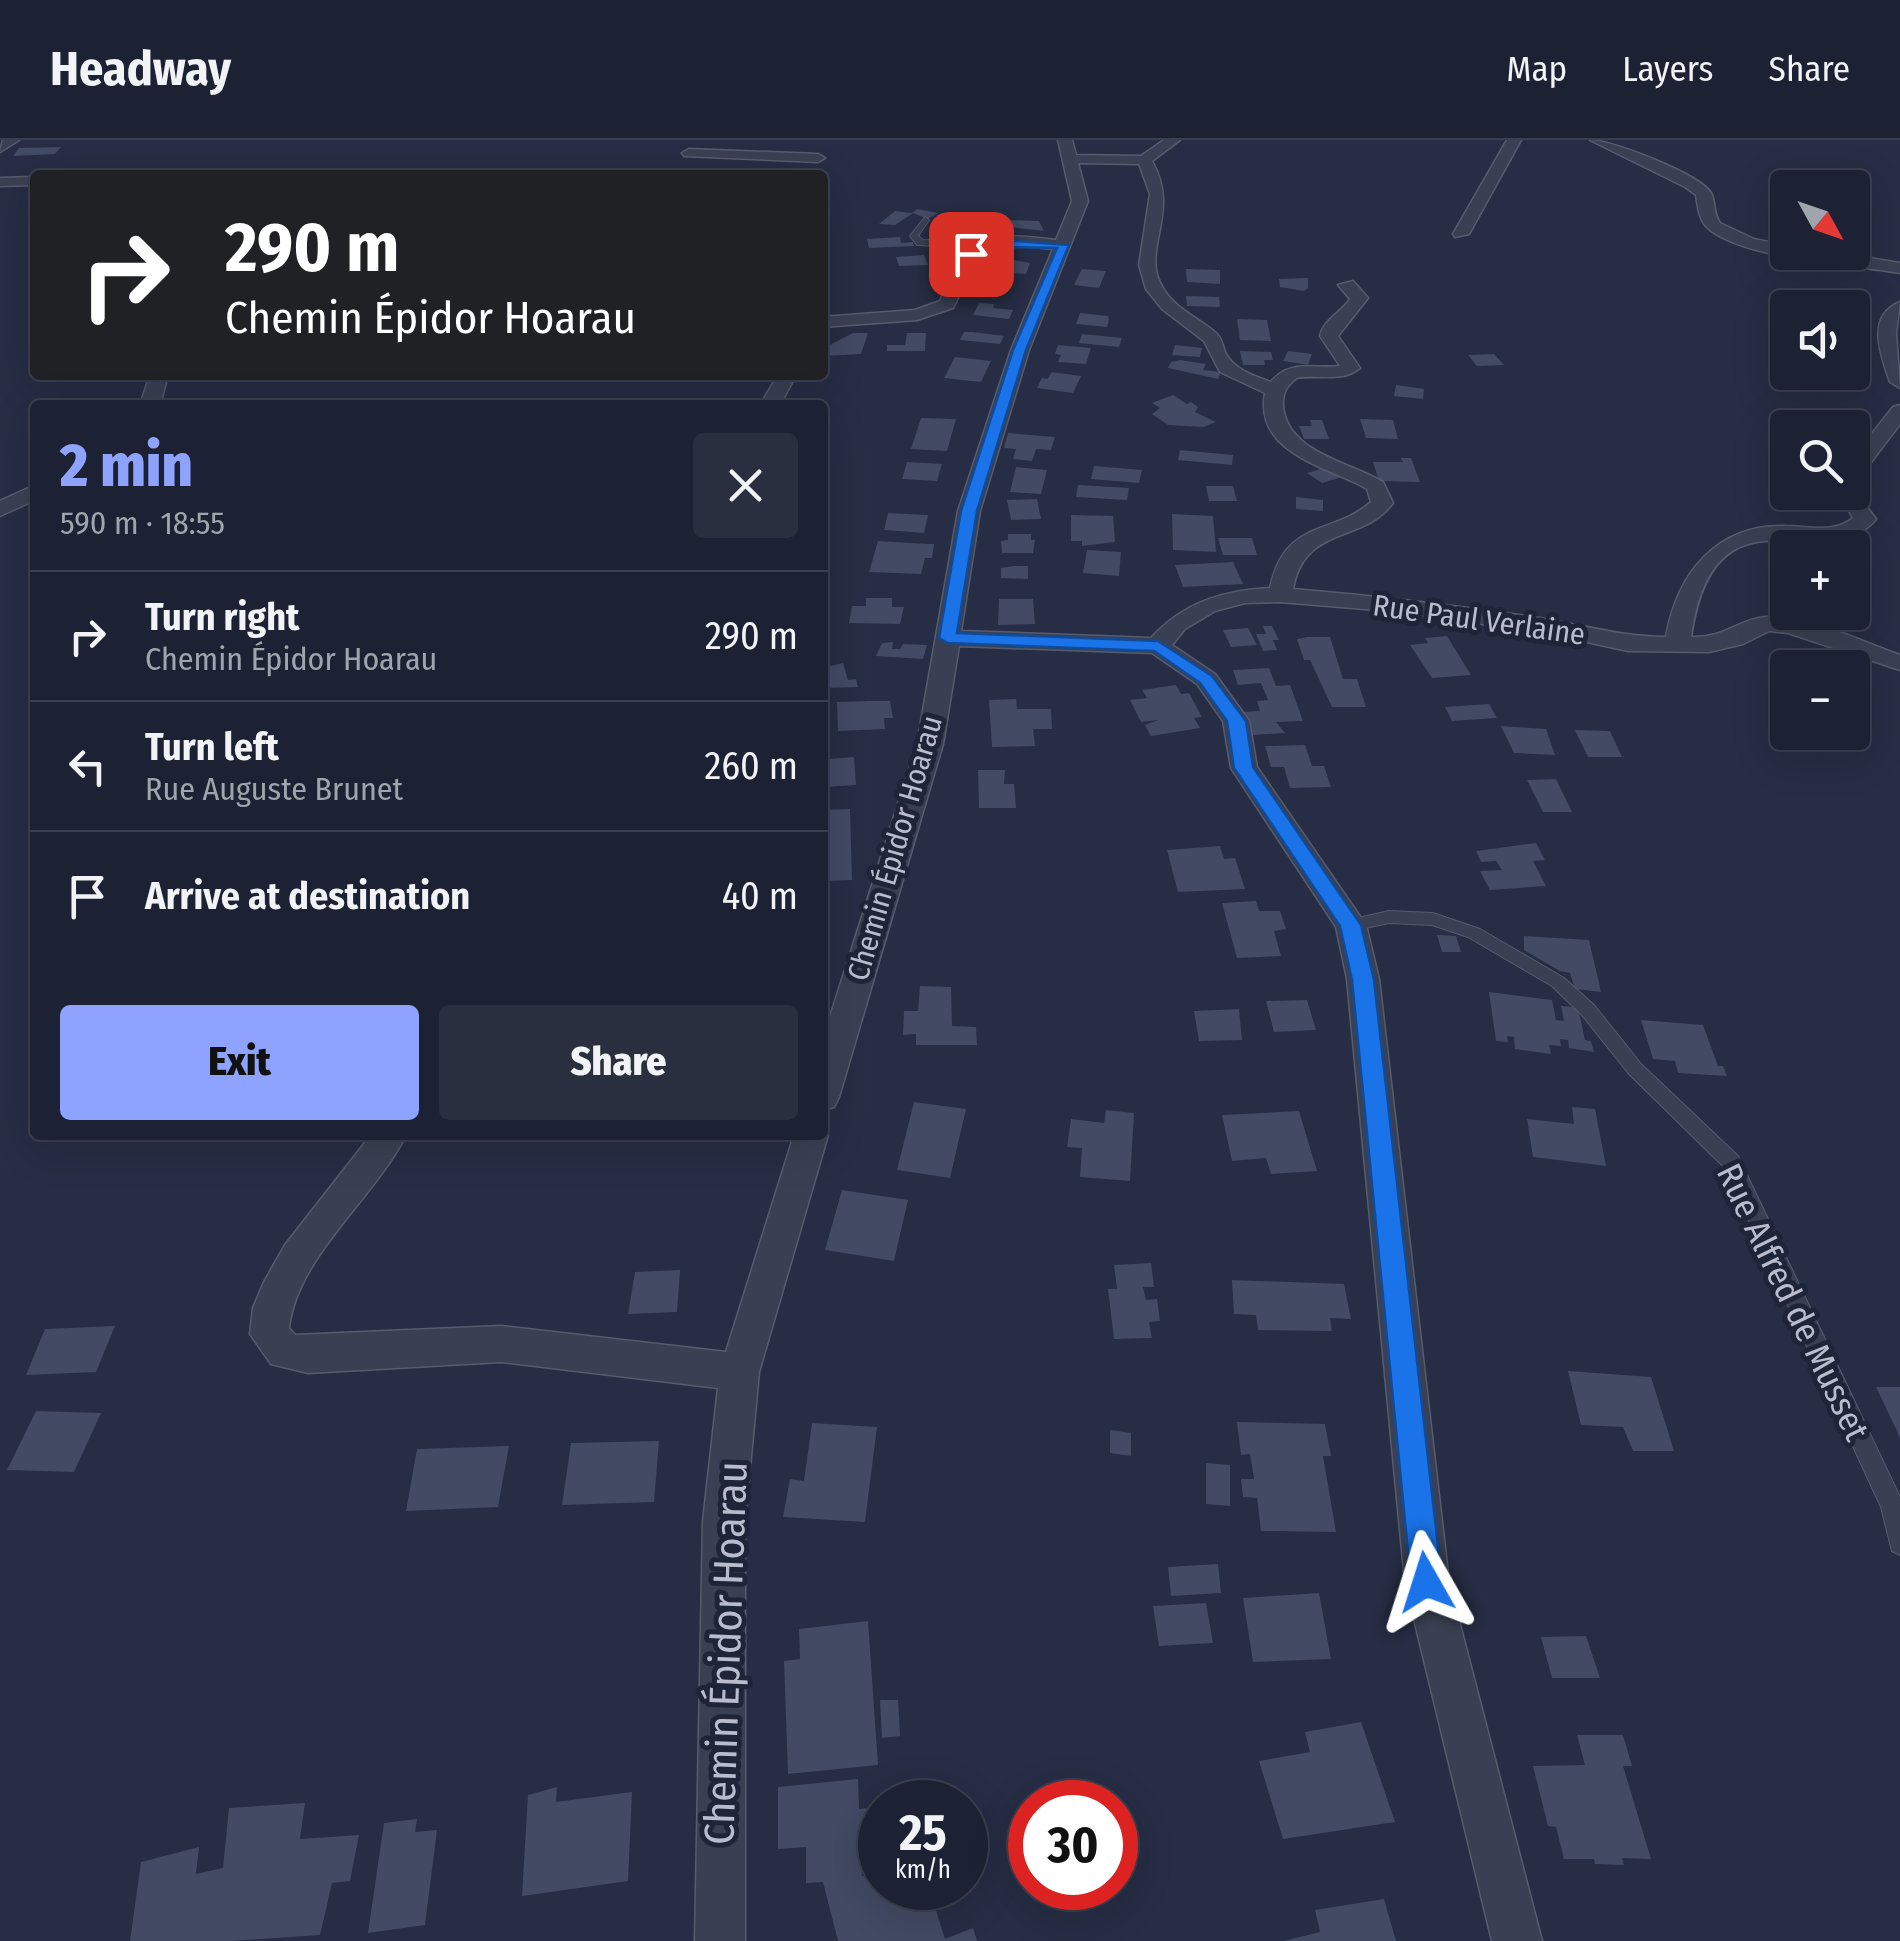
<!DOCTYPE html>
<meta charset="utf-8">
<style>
body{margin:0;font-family:"Fira Sans Condensed",sans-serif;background:#292f3f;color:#f1f3f6;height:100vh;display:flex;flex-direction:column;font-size:38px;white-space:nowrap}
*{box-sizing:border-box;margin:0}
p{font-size:32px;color:#a0a4ac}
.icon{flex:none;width:55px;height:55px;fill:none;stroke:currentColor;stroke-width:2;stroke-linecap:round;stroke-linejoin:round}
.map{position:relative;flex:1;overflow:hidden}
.drawer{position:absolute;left:30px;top:260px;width:798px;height:740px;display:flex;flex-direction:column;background:#1c2233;border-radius:10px;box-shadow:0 10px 40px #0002,0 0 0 2px #3a3f4e}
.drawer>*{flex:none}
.guide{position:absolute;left:30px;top:30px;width:798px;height:210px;border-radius:10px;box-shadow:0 10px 40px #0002,0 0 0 2px #3a3f4e;background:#202124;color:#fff;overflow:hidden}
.needle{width:65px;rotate:130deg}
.buttons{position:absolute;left:1770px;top:30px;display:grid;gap:20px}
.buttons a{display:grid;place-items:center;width:100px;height:100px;border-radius:10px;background:#1c2233;box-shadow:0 10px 40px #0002,0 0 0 2px #3a3f4e;font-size:50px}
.speed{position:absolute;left:858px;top:1640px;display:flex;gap:20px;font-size:50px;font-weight:700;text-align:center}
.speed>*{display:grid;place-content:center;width:130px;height:130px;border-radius:50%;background:#1c2233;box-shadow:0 10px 40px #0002,0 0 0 2px #3a3f4e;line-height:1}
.speed small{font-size:25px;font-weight:400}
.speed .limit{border:15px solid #d22;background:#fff;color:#111}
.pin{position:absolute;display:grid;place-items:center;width:85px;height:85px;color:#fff;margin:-42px;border-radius:20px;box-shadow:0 5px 15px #0006}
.me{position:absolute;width:110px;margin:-55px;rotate:354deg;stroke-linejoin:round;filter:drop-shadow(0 0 8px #0008)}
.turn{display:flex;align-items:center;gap:35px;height:210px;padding:0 30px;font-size:45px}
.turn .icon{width:130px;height:130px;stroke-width:2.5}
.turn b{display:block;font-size:70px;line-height:85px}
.round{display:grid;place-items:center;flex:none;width:105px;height:105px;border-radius:10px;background:#292f3f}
.overview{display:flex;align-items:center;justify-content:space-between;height:170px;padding:0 30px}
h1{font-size:60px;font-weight:800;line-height:75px;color:#8da3fd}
.button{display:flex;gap:20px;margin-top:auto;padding:20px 30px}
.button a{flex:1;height:115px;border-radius:10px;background:#8da3fd;color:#111;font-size:40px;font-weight:800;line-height:115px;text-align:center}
.button a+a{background:#292f3f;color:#f1f3f6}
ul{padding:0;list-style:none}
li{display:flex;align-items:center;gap:30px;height:130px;padding:0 30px;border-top:2px solid #3a3f4e}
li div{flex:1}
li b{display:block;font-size:38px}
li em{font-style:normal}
header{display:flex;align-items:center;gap:60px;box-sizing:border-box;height:140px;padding:0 50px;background:#1c2233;border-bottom:2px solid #3a3f4e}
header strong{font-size:48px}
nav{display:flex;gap:55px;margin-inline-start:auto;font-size:35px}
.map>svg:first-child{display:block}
</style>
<header>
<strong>Headway</strong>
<nav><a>Map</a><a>Layers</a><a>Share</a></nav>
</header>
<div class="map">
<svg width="1900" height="1801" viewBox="0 0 1900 1801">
<rect width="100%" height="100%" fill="#262d44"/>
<!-- building -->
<path fill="#424a64" d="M61 7 55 14 13 16 19 8Z
M918 69 938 73 928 79 913 73 895 85 879 84 895 71 911 73Z
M1004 80 1039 81 1044 91 1000 86Z
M900 97 901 103 913 102 914 106 869 108 867 99Z
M924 115 928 125 899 126 896 117Z
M1003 118 1030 123 1026 134 985 131 991 120Z
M1082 129 1106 131 1099 148 1074 145Z
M1186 129 1220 130V144L1187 142Z
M1308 138V148L1304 151 1280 147 1279 139Z
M1186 156 1219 157 1220 167 1187 166Z
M979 163 994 164 993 168 1013 170 1009 179 973 175Z
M1080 173 1108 176 1109 180 1107 187 1076 184Z
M1237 179 1267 180 1271 201 1240 200Z
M964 192H973L1004 196 1000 204 960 200Z
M853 193H868L861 214 822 216V209Z
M907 193H926L925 211H887V205H905Z
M1082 194 1122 198 1119 207 1079 203Z
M1058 205 1091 208 1086 224 1058 222 1061 215 1055 214Z
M1175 205 1202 208 1200 217 1172 215Z
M1240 211 1271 212 1273 220H1264L1265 225H1243Z
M1288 211 1312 214 1308 225 1283 221Z
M1494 214 1504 225 1477 226 1468 215Z
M955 217 991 221 981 242 944 238Z
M1180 220 1206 224 1203 230 1221 232 1218 239 1168 228 1171 222Z
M1052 232 1081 236 1073 253 1037 248 1042 238 1047 239Z
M1396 245 1424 249 1423 259 1394 256Z
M1173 255 1187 264 1191 262 1198 267 1195 272 1216 282 1203 287 1168 285 1152 274 1160 268 1152 263Z
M921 278 956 279 947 311 911 309Z
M1360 279 1393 280 1398 299 1366 298Z
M1310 280H1322L1329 299H1304L1299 286H1312Z
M1008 293 1055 297 1051 310 1036 309 1032 321 1013 319 1016 309 1004 308Z
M1180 310 1233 315 1232 325 1178 320Z
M1401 318H1411L1420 342 1379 341 1373 322H1403Z
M907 322 942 324 937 341 902 339Z
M1094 326 1142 330 1139 343 1091 339Z
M1016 327 1047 330 1041 354 1010 352Z
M1327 327 1342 337 1322 343 1307 333Z
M1078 345 1129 348 1127 360 1076 357Z
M1206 346H1233L1237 361H1209Z
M1296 357 1323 360V371L1296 369Z
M1037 359 1041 379 1011 380 1007 360Z
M888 373 928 375 924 393 884 390Z
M1172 374 1213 376 1216 412 1173 410Z
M1071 375 1113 376 1115 402 1082 406V401H1071Z
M1008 394H1031V400H1035L1033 413H1002L1001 401 1008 400Z
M1218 398H1252L1257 415H1223Z
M878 401 927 404H934L932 418H925L921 434 869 432Z
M1087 410 1121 412 1119 436 1083 433Z
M1233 422 1243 444 1183 447 1175 425Z
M1014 426H1028V439L1001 438V428Z
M866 458H892V467H904L900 484 849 483 852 466H866Z
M999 459H1033L1035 484 998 485Z
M1263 486H1272L1279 500H1273L1277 510 1263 511 1256 494H1266Z
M1248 488 1257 505 1231 507 1223 490Z
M1447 496 1471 535 1432 538 1410 505 1428 503 1425 498Z
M1308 497H1330L1343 539H1357L1366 567H1332L1310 520H1304L1297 499Z
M893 502 892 509H900L903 504 927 505 923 519 876 516 882 503Z
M843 523 848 540 856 539 858 547 822 548V528Z
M1269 528 1276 546 1290 545 1303 581 1276 582 1285 593 1252 595 1243 572 1260 571 1257 561 1268 560 1261 543 1238 545 1233 530Z
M1176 545 1181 554 1189 553 1202 577 1194 578 1200 588 1151 596 1145 585 1158 580 1141 582 1130 560 1147 558 1142 550Z
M1016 559 1017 569H1051L1052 589H1033L1035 606 992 607 989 560Z
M869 561H890L893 578H884L885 589 838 591 837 562Z
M1489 564 1497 578 1452 581 1445 567Z
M1501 586 1546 589 1555 615 1514 613Z
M1575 590 1610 591 1622 617H1588Z
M1305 605 1312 626H1324L1331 647 1290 648 1284 627H1271L1265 606Z
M822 615H829V619L854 617 856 645 822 647Z
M978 630H1005L1004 644H1014L1016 668H979Z
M1556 639 1572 672H1543L1527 640Z
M850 669 852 740 822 741V670Z
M1536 703 1545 720 1533 721 1546 746 1490 750 1480 731 1502 730 1496 721 1481 722 1476 711Z
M1220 706 1224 719 1235 718 1245 749 1178 752 1167 710Z
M1256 761 1259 771H1280L1286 789 1274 791 1281 816 1237 818 1222 763Z
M1437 795 1456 796 1461 812H1442Z
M1524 796 1589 800 1601 852 1575 849 1570 833 1560 831 1524 810Z
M920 846 951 847 952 886 976 887 977 905H916V894L903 895 904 871H918Z
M1489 852 1552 860 1556 880 1564 881 1561 866 1578 867 1585 900 1591 901 1594 912 1569 908 1568 900 1560 899 1561 906 1549 905 1551 914 1515 909 1514 897 1507 896 1508 902 1496 901Z
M1307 860 1316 890 1274 892 1266 861Z
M1239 869 1242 900 1199 901 1194 871Z
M1641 880 1703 885 1718 926H1723L1727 936 1678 933 1675 921 1653 919Z
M914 962 966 969 950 1038 897 1030Z
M1572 967 1595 969 1606 1026 1533 1017 1527 979 1574 984Z
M1106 970 1134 973 1130 1041 1080 1037 1082 1008 1067 1007 1071 979 1104 983Z
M1299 971 1317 1031 1271 1034 1266 1018 1232 1021 1222 975Z
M842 1050 908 1060 894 1121 825 1110Z
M1151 1123 1154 1147H1143L1146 1160 1157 1159 1160 1181 1149 1182 1152 1198 1114 1199 1108 1149H1117L1114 1125Z
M680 1130 677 1172 628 1174 635 1132Z
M1232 1140 1344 1144 1351 1179 1330 1178 1332 1191 1258 1190 1256 1175 1234 1174Z
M115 1186 96 1232 26 1235 45 1189Z
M1568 1231 1651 1237 1674 1311H1633L1623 1287 1581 1285Z
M1876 1247H1900V1298L1897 1291Z
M36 1271 101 1273 74 1332 7 1330Z
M1237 1282 1325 1284 1331 1316H1323L1336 1392 1261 1391 1257 1358 1243 1357 1241 1339H1254L1250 1314 1241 1315Z
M812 1283 877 1287 865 1382 783 1377 790 1339 804 1341Z
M1110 1290 1131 1293V1316L1110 1313Z
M659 1301 654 1362 562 1365 571 1303Z
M509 1306 498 1367 406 1371 417 1309Z
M1206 1323 1230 1325V1366L1206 1364Z
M1218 1424 1221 1453 1171 1456 1168 1427Z
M1319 1453 1331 1519 1253 1522 1243 1458Z
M1206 1463 1213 1503 1159 1506 1153 1466Z
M868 1481 878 1625 788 1634 784 1521 800 1519 799 1489Z
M1586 1496 1600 1538H1552L1541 1497Z
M880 1560H898L900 1596 882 1598Z
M1361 1582 1395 1682 1283 1699 1259 1621 1310 1612 1305 1592Z
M1577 1595H1623L1632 1626H1623L1651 1719 1622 1718 1624 1725 1595 1724 1594 1719H1564L1556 1687 1548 1686 1533 1626 1585 1625Z
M858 1639 859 1669 880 1667V1700L860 1703 862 1736 880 1734V1748H929L945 1799 973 1788 977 1801H838L823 1742 806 1743V1707L778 1709V1647Z
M557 1647 556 1662 632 1652 628 1741 522 1756 528 1655Z
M305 1663 300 1699 359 1695 350 1741 332 1743 320 1795 231 1801H130L141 1722 199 1707 196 1734 223 1728 229 1668Z
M417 1679 415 1692 437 1690 425 1785 368 1793 384 1683Z
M1384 1759 1396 1801H1284L1320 1792 1315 1770Z"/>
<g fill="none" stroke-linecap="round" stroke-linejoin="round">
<defs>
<path id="lane" d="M925 77 929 80 918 96 923 100 989 103 993 106 989 109 917 105 910 96Z
M1389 771 1433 773 1480 789 1564 838 1594 865 1641 924 1738 1016 1900 1357V1415L1892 1411 1881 1367 1724 1027 1629 934 1582 875 1552 846 1468 797 1432 785 1389 783 1351 791 1343 785 1345 781Z"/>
<path id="street" d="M19 0 0 12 3 0Z
M1058 0H1072L1076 15 1141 16 1164 0H1180L1152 21C1182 74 1139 110 1163 148 1175 169 1199 178 1216 193 1223 199 1222 206 1226 214 1235 230 1254 236 1271 242 1289 219 1314 229 1340 226L1320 196C1324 179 1341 173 1350 159L1338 145 1353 141 1368 158 1338 196 1360 228C1342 243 1319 234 1297 238 1287 245 1283 252 1283 264 1285 312 1350 322 1383 342L1393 363C1363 404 1305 384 1293 449 1377 456 1461 466 1545 479 1587 486 1624 497 1666 497 1677 433 1717 384 1785 386 1809 386 1833 394 1853 378L1838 352H1852V347L1876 379C1825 441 1714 335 1691 497 1726 498 1739 479 1765 477 1804 473 1862 502 1900 515V530L1788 493 1769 491 1743 504 1709 512 1628 511 1550 494 1401 472 1280 462 1245 463 1215 471 1185 489 1172 505 1215 534 1249 581 1257 627 1366 785 1379 839 1449 1442 1542 1801H1492L1405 1442 1347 839 1336 787 1231 628 1223 581 1197 544 1152 513 959 506 943 604 839 957 834 967 822 970V902L917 604 958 371 1011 210 1053 109C1029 107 989 98 973 121 964 135 962 153 953 168L917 180 822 187V177L915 170 940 161C947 146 951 130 959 117 979 88 1027 97 1056 100L1072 61ZM1078 23 1139 24 1150 54 1139 125 1146 149 1162 169 1204 201 1220 232 1265 253C1254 314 1327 326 1367 349L1371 362C1332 396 1285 378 1270 448 1223 450 1183 463 1151 498L961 491 980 371 1029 210 1088 61Z
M1507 0H1521L1469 94 1455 97 1453 94Z
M1590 0C1611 0 1700 34 1711 53 1716 63 1713 73 1720 83L1754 99 1788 106V112H1833L1900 123V133C1851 125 1748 119 1710 90 1699 82 1698 68 1696 55L1685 47Z
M689 9 818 14 825 18 818 22 684 16 682 13Z
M35 37V45L0 46V38Z
M1900 162 1896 193 1900 248 1890 242C1881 216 1865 176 1900 162Z
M150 235H168L160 265H140Z
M778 235H796L780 265H760Z
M1900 265V284L1859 338 1852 340V319L1893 267Z
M35 345V360L0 376V361Z
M823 985 828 995 759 1232 745 1381V1801H695L703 1381 718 1248 501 1222 308 1233 271 1224 250 1194 253 1168 264 1142 285 1105 371 995H406C374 1059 297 1117 289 1188L295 1195 501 1186 726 1212 794 995H822Z"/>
</defs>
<!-- lane casing -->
<use href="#lane" stroke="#565b6e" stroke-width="2"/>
<!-- street casing -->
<use href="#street" stroke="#565b6e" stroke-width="3"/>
<!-- lane -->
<use href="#lane" fill="#3a4053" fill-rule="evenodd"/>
<!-- street -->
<use href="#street" fill="#3a4053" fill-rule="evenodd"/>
</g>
<!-- route -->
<path fill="#1a73e8" stroke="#114b97" stroke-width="2.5" d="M1002 100 1069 105 1026 210 977 371 957 493 1158 501 1212 536 1246 581 1253 627 1361 785 1374 840 1442 1442 1437 1453 1426 1457 1416 1453 1411 1442 1352 840 1340 786 1234 628 1227 581 1200 543 1154 511 948 503 939 498 961 371 1013 210 1057 108 1002 107 971 117 965 114Z"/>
<g text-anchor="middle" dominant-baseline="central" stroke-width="10" stroke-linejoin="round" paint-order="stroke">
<!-- far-street labels -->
<g font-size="30" fill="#b8bccd" stroke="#1f2539">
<text transform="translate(1479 480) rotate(8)">Rue Paul Verlaine</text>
<text transform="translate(895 708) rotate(-74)">Chemin Épidor Hoarau</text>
</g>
<!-- street labels -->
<g font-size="35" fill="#b8bccd" stroke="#1f2539">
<text transform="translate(1793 1162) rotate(64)">Rue Alfred de Musset</text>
</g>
<!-- near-street labels -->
<g font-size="42" fill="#b8bccd" stroke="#1f2539">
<text transform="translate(726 1513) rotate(-88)">Chemin Épidor Hoarau</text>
</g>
</g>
</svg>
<div class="buttons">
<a><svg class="needle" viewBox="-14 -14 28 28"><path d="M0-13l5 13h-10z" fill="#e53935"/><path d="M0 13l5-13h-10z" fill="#a0a4ac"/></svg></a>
<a><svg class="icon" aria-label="sound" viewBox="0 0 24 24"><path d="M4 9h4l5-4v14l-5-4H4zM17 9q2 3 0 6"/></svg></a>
<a><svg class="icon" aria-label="search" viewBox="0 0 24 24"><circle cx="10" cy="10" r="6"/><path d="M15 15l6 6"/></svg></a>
<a>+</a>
<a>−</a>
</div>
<div class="speed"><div>25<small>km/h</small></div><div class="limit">30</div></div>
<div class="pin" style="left:971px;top:114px;background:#d93025"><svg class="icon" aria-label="arrive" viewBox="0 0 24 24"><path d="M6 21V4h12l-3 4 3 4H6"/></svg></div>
<svg class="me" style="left:1426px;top:1442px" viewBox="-20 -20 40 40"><path d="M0-17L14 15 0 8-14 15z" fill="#1a73e8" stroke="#fff" stroke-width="4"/></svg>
<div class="guide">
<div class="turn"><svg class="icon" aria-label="right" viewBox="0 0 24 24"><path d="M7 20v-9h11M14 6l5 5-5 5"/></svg><div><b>290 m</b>Chemin Épidor Hoarau</div></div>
</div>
<section class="drawer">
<div class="overview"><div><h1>2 min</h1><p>590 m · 18:55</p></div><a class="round"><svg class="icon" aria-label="close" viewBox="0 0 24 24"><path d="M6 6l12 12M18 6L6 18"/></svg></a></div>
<ul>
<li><svg class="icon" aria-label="right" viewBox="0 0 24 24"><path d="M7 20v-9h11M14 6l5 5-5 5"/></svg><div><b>Turn right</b><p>Chemin Épidor Hoarau</p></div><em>290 m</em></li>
<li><svg class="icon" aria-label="left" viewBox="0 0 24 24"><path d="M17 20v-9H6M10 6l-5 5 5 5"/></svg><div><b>Turn left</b><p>Rue Auguste Brunet</p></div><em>260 m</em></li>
<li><svg class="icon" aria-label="arrive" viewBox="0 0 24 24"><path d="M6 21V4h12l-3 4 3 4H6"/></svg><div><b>Arrive at destination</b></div><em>40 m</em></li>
</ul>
<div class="button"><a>Exit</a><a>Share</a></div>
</section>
</div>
